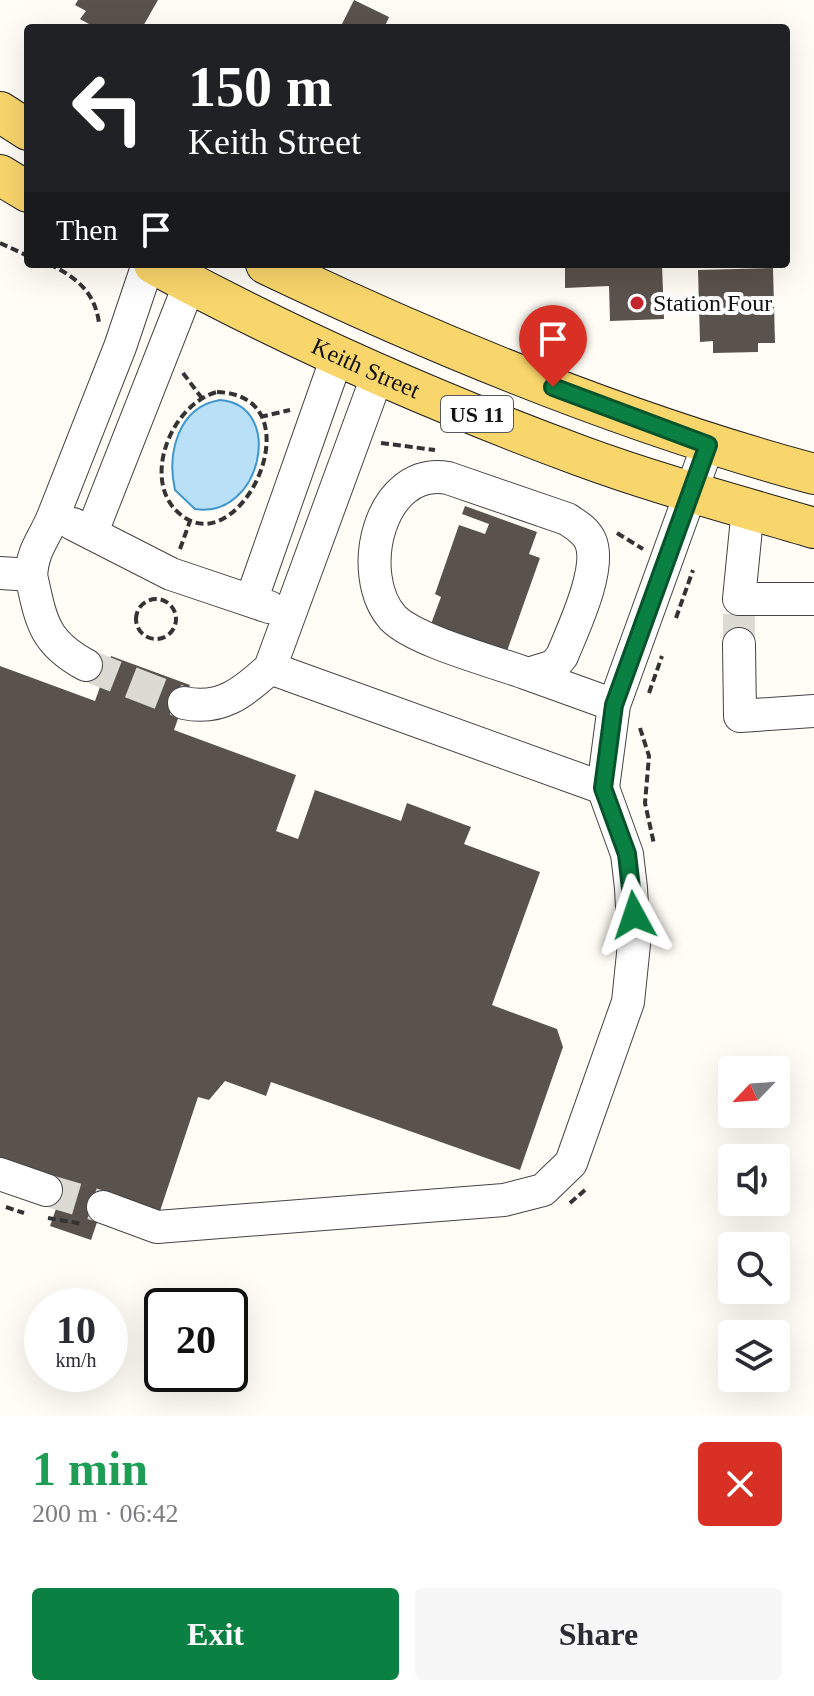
<!DOCTYPE html>
<meta charset="utf-8">
<style>
body{margin:0;font-family:Georgia,serif;background:#f7f7f7;color:#2b2b33;height:100vh;display:flex;flex-direction:column;font-size:30px;white-space:nowrap}
*{box-sizing:border-box;margin:0}
p{font-size:26px;color:#7c7c81}
.icon{flex:none;width:44px;height:44px;fill:none;stroke:currentColor;stroke-width:2;stroke-linecap:round;stroke-linejoin:round}
.map{position:relative;height:1416px;overflow:hidden}
.details{display:flex;flex-direction:column;background:#fff;flex:1}
.details>*{flex:none}
.top-card{position:absolute;left:24px;top:24px;width:766px;height:244px;border-radius:8px;box-shadow:0 8px 32px #0002;background:#202124;color:#fff;overflow:hidden}
.needle{width:52px;rotate:245deg}
.buttons{position:absolute;left:718px;top:1056px;display:grid;gap:16px}
.buttons a{display:grid;place-items:center;width:72px;height:72px;border-radius:8px;background:#fff;box-shadow:0 8px 32px #0002;font-size:40px}
.speed{position:absolute;left:24px;top:1288px;display:flex;gap:16px;font-size:40px;font-weight:700;text-align:center}
.speed>*{display:grid;place-content:center;width:104px;height:104px;border-radius:50%;background:#fff;box-shadow:0 8px 32px #0002;line-height:1}
.speed small{font-size:20px;font-weight:400}
.speed .limit{border:4px solid #111;border-radius:12px;background:#fff;color:#111}
.pin{position:absolute;display:grid;place-items:center;width:68px;height:68px;color:#fff;margin:-82px -34px;border-radius:50% 50% 50% 0;rotate:-45deg;box-shadow:0 0 8px #0007}
.pin .icon{rotate:45deg}
.me{position:absolute;width:88px;margin:-44px;rotate:355deg;stroke-linejoin:round;filter:drop-shadow(0 0 6px #0008)}
.turn{display:flex;align-items:center;gap:28px;height:168px;padding:0 32px;font-size:36px}
.turn .icon{width:104px;height:104px;stroke-width:2.5}
.turn b{display:block;font-size:56px;line-height:68px}
.then{display:flex;align-items:center;height:76px;padding:0 32px;background:#0003;gap:16px;font-size:30px}
.round{display:grid;place-items:center;flex:none;width:84px;height:84px;border-radius:8px;background:#f7f7f7}
.headline{display:flex;align-items:center;justify-content:space-between;height:136px;padding:0 32px}
h1{font-size:48px;font-weight:700;line-height:60px;color:#1e9e55}
.button{display:flex;gap:16px;margin-top:auto;padding:16px 32px}
.button a{flex:1;height:92px;border-radius:8px;background:#0b8043;color:#fff;font-size:32px;font-weight:700;line-height:92px;text-align:center}
.button a+a{background:#f7f7f7;color:#2b2b33}
.map>svg:first-child{display:block}
</style>
<div class="map">
<svg width="814" height="1416" viewBox="0 0 814 1416">
<rect width="100%" height="100%" fill="#fffdf5"/>
<!-- water -->
<path fill="#b9e0f7" stroke="#3f96cf" stroke-width="2" d="M220 400C286 405 261 520 195 509L175 490C167 455 177 407 220 400Z"/>
<!-- building -->
<path fill="#5a524d" d="M78 0H158L142 28H96L80 19 86 11 75 5Z
M354 0 389 17 384 28H340Z
M565 264H662L664 319 610 321 609 286 565 288Z
M773 268 775 343H758V352L713 353V341L700 342 698 270Z
M465 506 537 532 529 554 540 558 507 651 431 624 441 597 435 594 459 525 485 534 489 524 462 514Z
M111 656 190 685 174 730 296 775 276 831 298 839 315 790 401 821 407 803 471 827 464 844 540 872 492 1005 557 1029 563 1047 520 1170 271 1082 266 1096 225 1081 209 1100 198 1097 159 1214 106 1196 91 1240 50 1226 65 1183 0 1161V666L95 701Z"/>
<g fill="none" stroke-linecap="round" stroke-linejoin="round">
<!-- minor-tunnel -->
<path stroke="#dbdad3" stroke-width="32" stroke-dasharray="32 16" stroke-linecap="butt" d="M739 614V644
M86 665 184 703
M46 1190 103 1207"/>
<defs>
<path id="minor" d="M378 374 270 668 603 788
M748 508 739 599H814
M73 524 171 574 269 607
M92 532 190 283
M0 573 31 575C33 549 43 541 53 517L120 347 148 264
M31 575C41 620 43 642 86 665
M251 601 337 357
M739 644 740 716 814 711
M528 674C496 662 415 641 393 618 354 575 379 466 448 478L567 519C576 525 585 530 590 540 603 567 573 629 562 656L554 666 528 674 614 705 708 445
M184 703C221 711 244 692 270 668
M0 1174 46 1190
M103 1207 157 1227 504 1200 543 1190 571 1163 628 1002 634 944 631 888 627 854 603 788 614 705"/>
<g id="major">
<path d="M0 112 28 130"/>
<path d="M0 175 28 192"/>
<path id="s1" d="M154 264C291 339 435 402 581 456 657 484 736 505 814 528"/>
<path d="M266 264C442 348 625 423 814 474"/>
</g>
</defs>
<!-- minor casing -->
<use href="#minor" stroke="#444" stroke-width="34"/>
<!-- major casing -->
<use href="#major" stroke="#222" stroke-width="42"/>
<!-- path -->
<path stroke="#333" stroke-width="4" stroke-dasharray="8 4" stroke-linecap="butt" d="M0 243 28 256
M49 264C76 277 95 292 99 323
M183 373 201 397
M217 392C316 395 246 553 187 519 137 490 168 405 217 392Z
M260 417 290 410
M381 443 435 450
M617 533 643 549
M180 549 190 521
M136 619a20 20 0 1 1 40 0a20 20 0 1 1-40 0Z
M676 618 693 570
M649 693 662 656
M640 728 649 756 645 803 654 844
M570 1203 585 1190
M6 1207 24 1213
M48 1218 83 1224"/>
<!-- minor -->
<use href="#minor" stroke="#fff" stroke-width="32"/>
<!-- major -->
<use href="#major" stroke="#f9d66b" stroke-width="40"/>
</g>
<g fill="none" stroke-linecap="round" stroke-linejoin="round">
<defs>
<path id="route" d="M553 387 708 445 614 705 603 788 627 854 634 915"/>
</defs>
<!-- route casing -->
<use href="#route" stroke="#07532c" stroke-width="20"/>
<!-- route -->
<use href="#route" stroke="#0b8043" stroke-width="14"/>
</g>
<!-- markers -->
<circle fill="#c4262e" stroke="#fff" stroke-width="3" cx="637" cy="303" r="8"/>
<g text-anchor="middle" dominant-baseline="central" stroke-width="8" stroke-linejoin="round" paint-order="stroke">
<!-- shield labels -->
<rect fill="#fff" stroke="#585858" stroke-width="2" x="441" y="396" width="72" height="36" rx="6"/>
<g font-size="22" font-weight="bold" fill="#111">
<text x="477" y="414">US 11</text>
</g>
<!-- poi labels -->
<g font-size="24" fill="#111" stroke="#fff" text-anchor="start">
<text x="653" y="303">Station Four</text>
</g>
<!-- street labels -->
<g font-size="24" fill="#111" stroke="#fff">
<text stroke="none"><textPath href="#s1" startOffset="236">Keith Street</textPath></text>
</g>
</g>
</svg>
<div class="buttons">
<a><svg class="needle" viewBox="-14 -14 28 28"><path d="M0-13l5 13h-10z" fill="#e53935"/><path d="M0 13l5-13h-10z" fill="#7c7c81"/></svg></a>
<a><svg class="icon" aria-label="sound" viewBox="0 0 24 24"><path d="M4 9h4l5-4v14l-5-4H4zM17 9q2 3 0 6"/></svg></a>
<a><svg class="icon" aria-label="search" viewBox="0 0 24 24"><circle cx="10" cy="10" r="6"/><path d="M15 15l6 6"/></svg></a>
<a><svg class="icon" aria-label="layers" viewBox="0 0 24 24"><path d="M12 4l9 5-9 5-9-5zM3 14l9 5 9-5"/></svg></a>
</div>
<div class="speed"><div>10<small>km/h</small></div><div class="limit">20</div></div>
<div class="pin" style="left:553px;top:387px;background:#d93025"><svg class="icon" aria-label="arrive" viewBox="0 0 24 24"><path d="M6 21V4h12l-3 4 3 4H6"/></svg></div>
<svg class="me" style="left:634px;top:915px" viewBox="-20 -20 40 40"><path d="M0-17L14 15 0 8-14 15z" fill="#0b8043" stroke="#fff" stroke-width="4"/></svg>
<div class="top-card">
<div class="turn"><svg class="icon" aria-label="left" viewBox="0 0 24 24"><path d="M17 20v-9H6M10 6l-5 5 5 5"/></svg><div><b>150 m</b>Keith Street</div></div>
<div class="then">Then<svg class="icon" aria-label="arrive" viewBox="0 0 24 24"><path d="M6 21V4h12l-3 4 3 4H6"/></svg></div>
</div>
</div>
<section class="details">
<div class="headline"><div><h1>1 min</h1><p>200 m · 06:42</p></div><a class="round" style="background:#d93025;color:#fff"><svg class="icon" aria-label="close" viewBox="0 0 24 24"><path d="M6 6l12 12M18 6L6 18"/></svg></a></div>
<div class="button"><a>Exit</a><a>Share</a></div>
</section>
